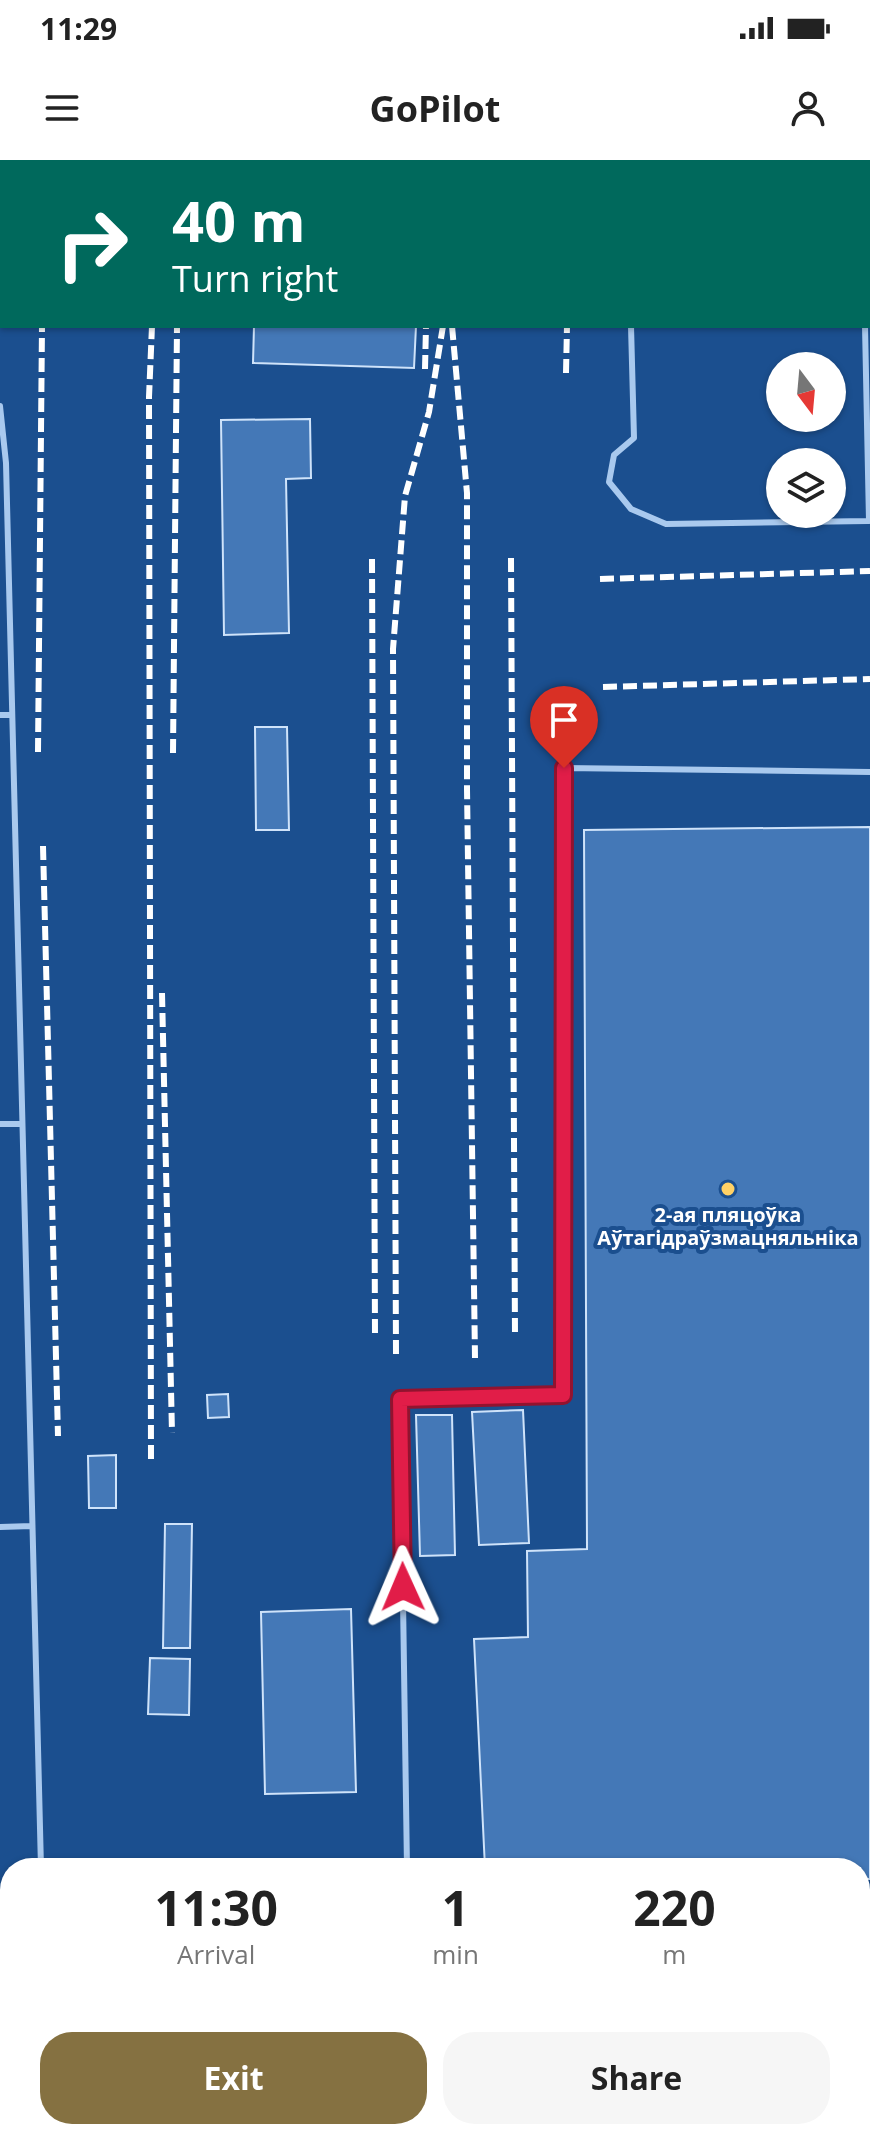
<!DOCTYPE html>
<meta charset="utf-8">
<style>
body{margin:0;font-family:"Open Sans",sans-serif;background:#f6f6f6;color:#222;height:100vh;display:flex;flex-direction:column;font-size:30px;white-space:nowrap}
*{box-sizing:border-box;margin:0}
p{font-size:26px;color:#767676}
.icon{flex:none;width:44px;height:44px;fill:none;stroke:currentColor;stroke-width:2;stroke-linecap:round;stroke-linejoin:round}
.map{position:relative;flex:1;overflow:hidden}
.details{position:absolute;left:0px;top:1698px;width:870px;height:282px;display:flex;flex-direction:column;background:#fff;border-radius:32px 32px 0 0;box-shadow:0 2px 6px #0004}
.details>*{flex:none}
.guide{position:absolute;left:0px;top:0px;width:870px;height:168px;box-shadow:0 2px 6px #0004;background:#00695c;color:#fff;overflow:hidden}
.needle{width:52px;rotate:164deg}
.fabs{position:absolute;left:766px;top:192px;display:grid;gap:16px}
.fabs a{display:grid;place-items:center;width:80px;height:80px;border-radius:50%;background:#fff;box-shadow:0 2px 6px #0004;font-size:40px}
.pin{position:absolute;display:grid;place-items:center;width:68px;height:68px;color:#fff;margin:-82px -34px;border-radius:50% 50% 50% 0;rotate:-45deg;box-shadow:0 0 8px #0007}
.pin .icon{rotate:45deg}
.me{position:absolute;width:88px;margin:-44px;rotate:359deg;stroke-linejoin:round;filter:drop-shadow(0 0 6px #0008)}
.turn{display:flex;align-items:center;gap:28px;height:168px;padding:0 40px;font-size:36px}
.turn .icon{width:104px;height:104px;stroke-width:2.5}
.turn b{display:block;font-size:56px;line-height:68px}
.eta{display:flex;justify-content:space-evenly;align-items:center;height:136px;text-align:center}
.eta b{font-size:48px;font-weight:700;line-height:56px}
.primary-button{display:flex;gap:16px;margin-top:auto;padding:16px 40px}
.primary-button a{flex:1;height:92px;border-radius:32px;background:#857141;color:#fff;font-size:32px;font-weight:700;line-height:92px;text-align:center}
.primary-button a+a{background:#f6f6f6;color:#222}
.status{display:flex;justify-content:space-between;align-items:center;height:56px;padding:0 40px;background:#fff;direction:ltr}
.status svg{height:22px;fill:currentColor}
header{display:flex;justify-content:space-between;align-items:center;height:104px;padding:0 40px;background:#fff;font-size:36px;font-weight:700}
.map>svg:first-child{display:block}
</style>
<div class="status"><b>11:29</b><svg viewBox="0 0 49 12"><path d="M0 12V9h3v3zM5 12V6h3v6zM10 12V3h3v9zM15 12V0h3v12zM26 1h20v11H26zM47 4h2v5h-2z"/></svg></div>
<header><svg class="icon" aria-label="menu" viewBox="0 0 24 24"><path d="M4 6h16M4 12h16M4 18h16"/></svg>GoPilot<svg class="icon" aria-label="person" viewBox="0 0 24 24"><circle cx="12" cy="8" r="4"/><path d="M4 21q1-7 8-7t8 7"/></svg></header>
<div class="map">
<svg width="870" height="1979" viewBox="0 0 870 1979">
<rect width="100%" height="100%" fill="#1b4f8f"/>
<!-- building -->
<path fill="#4478b7" stroke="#cfe3fa" stroke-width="2" d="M260 0H421L260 2Z
M254 166H416L414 208 253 203Z
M310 259 311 318 286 319 289 473 224 475 221 260Z
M255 567H287L289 670H256Z
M870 667V1719H860V1708H485L474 1479 528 1477 527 1391 587 1389 584 670Z
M228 1234 229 1257 208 1258 207 1235Z
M523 1250 529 1383 479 1385 472 1252Z
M416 1255H452L455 1395 420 1396Z
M116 1295V1348H89L88 1296Z
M165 1364H192L190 1488H163Z
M351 1449 356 1632 265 1634 261 1452Z
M150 1498 190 1499 189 1555 148 1554Z
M0 1824H10V1970H13V1979H0Z
M860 1857H870V1979H439V1970H860Z
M74 1970H150V1979H74Z
M221 1970H332V1979H221Z"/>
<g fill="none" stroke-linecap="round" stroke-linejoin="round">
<!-- lane -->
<path stroke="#a9c9ee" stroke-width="6" d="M868 59H870
M631 166 634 278 614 295 609 322 631 349 666 364 868 361
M865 166 869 361
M0 246 6 303 41 1708
M0 555H12
M0 964H22
M0 1367 32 1366
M407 1708 400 1239 563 1235 564 608 870 612
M0 1775H10
M860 1806H870
M48 1970V1979
M408 1979V1970"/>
<!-- rail -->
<path stroke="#fff" stroke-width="6" stroke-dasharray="14 6" stroke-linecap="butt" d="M39 2 41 0
M171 2 172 0
M431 2V0
M454 2 455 0
M572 2V0
M0 76 2 72
M452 166 467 333V629L475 1198
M425 209 426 166
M566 213 567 166
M511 398 515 1176
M372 399 375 1176
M600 419 870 411
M603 527 870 519
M38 592 42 166
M173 593 177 166
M43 686 58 1276
M162 833 172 1273
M396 1194 393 489 405 336 429 252 443 166
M151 1299 149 237 152 166"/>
</g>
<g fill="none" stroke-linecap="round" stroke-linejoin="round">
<defs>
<path id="route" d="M403 1427 400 1239 563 1235 564 608"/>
</defs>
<!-- route casing -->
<use href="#route" stroke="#92132f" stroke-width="20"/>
<!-- route -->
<use href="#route" stroke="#e11d48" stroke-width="14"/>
</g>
<!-- markers -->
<circle fill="#ffd166" stroke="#1b4f8f" stroke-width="3" cx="728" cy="1029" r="8"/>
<g text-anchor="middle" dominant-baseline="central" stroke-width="8" stroke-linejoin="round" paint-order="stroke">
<!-- poi labels -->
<g font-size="20" font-weight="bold" fill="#fff" stroke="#1b4f8f">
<text x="728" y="1054">2-ая пляцоўка<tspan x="728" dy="23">Аўтагідраўзмацняльніка</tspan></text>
</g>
</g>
</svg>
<div class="fabs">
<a><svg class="needle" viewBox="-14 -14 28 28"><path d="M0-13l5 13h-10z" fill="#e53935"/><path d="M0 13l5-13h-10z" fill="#767676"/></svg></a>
<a><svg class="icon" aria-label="layers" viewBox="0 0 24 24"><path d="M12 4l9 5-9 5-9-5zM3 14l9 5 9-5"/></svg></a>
</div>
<div class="pin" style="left:564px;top:608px;background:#d93025"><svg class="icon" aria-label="arrive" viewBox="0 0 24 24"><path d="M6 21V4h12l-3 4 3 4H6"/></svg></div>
<svg class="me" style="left:403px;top:1427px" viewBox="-20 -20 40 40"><path d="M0-17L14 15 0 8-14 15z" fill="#e11d48" stroke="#fff" stroke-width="4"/></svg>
<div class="guide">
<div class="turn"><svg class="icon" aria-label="right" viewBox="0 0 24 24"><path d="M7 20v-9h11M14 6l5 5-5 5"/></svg><div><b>40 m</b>Turn right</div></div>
</div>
<section class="details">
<div class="eta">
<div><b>11:30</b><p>Arrival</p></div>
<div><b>1</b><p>min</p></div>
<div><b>220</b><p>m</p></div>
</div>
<div class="primary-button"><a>Exit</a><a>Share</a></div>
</section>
</div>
